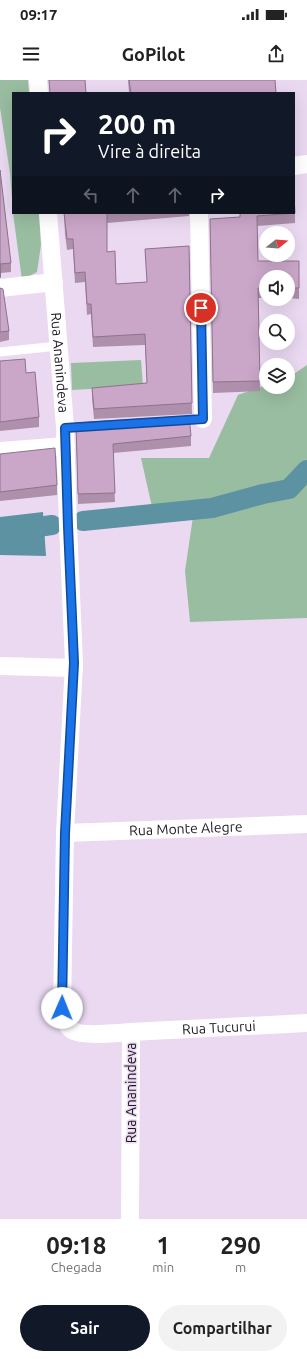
<!DOCTYPE html>
<html lang="pt">
<meta charset="utf-8">
<style>
body{margin:0;font-family:Ubuntu,sans-serif;background:#f2f2f2;color:#222;height:100vh;display:flex;flex-direction:column;font-size:15px;white-space:nowrap}
*{box-sizing:border-box;margin:0}
p{font-size:13px;color:#767676}
.icon{flex:none;width:22px;height:22px;fill:none;stroke:currentColor;stroke-width:2;stroke-linecap:round;stroke-linejoin:round}
.map{position:relative;height:1139px;overflow:hidden}
.side{display:flex;flex-direction:column;background:#fff;flex:1}
.side>*{flex:none}
.guide{position:absolute;left:12px;top:12px;width:283px;height:122px;border-radius:0px;box-shadow:0 4px 16px #0002;background:#111827;color:#fff;overflow:hidden}
.needle{width:26px;rotate:73deg}
.tools{position:absolute;left:259px;top:146px;display:grid;gap:8px}
.tools a{display:grid;place-items:center;width:36px;height:36px;border-radius:50%;background:#fff;box-shadow:0 4px 16px #0002;font-size:20px}
.pin{position:absolute;display:grid;place-items:center;width:34px;height:34px;color:#fff;margin:-17px;border:2px solid #fff;border-radius:50%;box-shadow:0 1px 4px #0007}
.me{position:absolute;width:44px;margin:-22px;rotate:1deg;stroke-linejoin:round;filter:drop-shadow(0 0 3px #0008)}
.turn{display:flex;align-items:center;gap:14px;height:84px;padding:0 20px;font-size:18px}
.turn .icon{width:52px;height:52px;stroke-width:2.5}
.turn b{display:block;font-size:28px;line-height:34px}
.lanes{display:flex;align-items:center;height:38px;padding:0 20px;background:#0003;justify-content:center;gap:20px;direction:ltr}
.lanes .off{opacity:.35}
.eta{display:flex;justify-content:space-evenly;align-items:center;height:68px;text-align:center}
.eta b{font-size:24px;font-weight:700;line-height:28px}
.button{display:flex;gap:8px;margin-top:auto;padding:8px 20px}
.button a{flex:1;height:46px;border-radius:24px;background:#111827;color:#fff;font-size:16px;font-weight:700;line-height:46px;text-align:center}
.button a+a{background:#f2f2f2;color:#222}
.status{display:flex;justify-content:space-between;align-items:center;height:28px;padding:0 20px;background:#fff;direction:ltr}
.status svg{height:11px;fill:currentColor}
header{display:flex;justify-content:space-between;align-items:center;height:52px;padding:0 20px;background:#fff;font-size:18px;font-weight:700}
.map>svg:first-child{display:block}
</style>
<div class="status"><b>09:17</b><svg viewBox="0 0 49 12"><path d="M0 12V9h3v3zM5 12V6h3v6zM10 12V3h3v9zM15 12V0h3v12zM26 1h20v11H26zM47 4h2v5h-2z"/></svg></div>
<header><svg class="icon" aria-label="menu" viewBox="0 0 24 24"><path d="M4 6h16M4 12h16M4 18h16"/></svg>GoPilot<svg class="icon" aria-label="share" viewBox="0 0 24 24"><path d="M12 15V3M7 8l5-5 5 5M5 13v7h14v-7"/></svg></header>
<div class="map">
<svg width="307" height="1139" viewBox="0 0 307 1139">
<rect width="100%" height="100%" fill="#ead9f1"/>
<!-- green -->
<path fill="#99bda0" d="M0 0H28L29 13H13V131L10 93 0 28Z
M13 133H39L41 165 37 192 22 200Z
M141 280 143 306 72 310 71 283Z
M307 285V538L190 542 185 491 195 423 152 427 141 378H209L238 315 266 305V307H288V298Z"/>
<!-- water -->
<path fill="#5c92a2" d="M43 432 46 476 0 475V437Z"/>
<g fill="none" stroke-linecap="round" stroke-linejoin="round">
<!-- canal -->
<path stroke="#5c92a2" stroke-width="20" d="M83 441 212 428 263 414 289 409 307 390
M0 454 17 450 52 445"/>
<!-- service -->
<path stroke="#fff" stroke-width="9" d="M0 272 58 266"/>
<!-- minor -->
<g stroke="#fff" stroke-width="18">
<path d="M38 0 39 13"/>
<path d="M294 86 307 84"/>
<path id="s1" d="M48 133 65 347 68 446 74 583 65 753 62 928C64 936 65 945 72 950 81 957 119 953 131 952L130 1139"/>
<path d="M199 133 203 339"/>
<path d="M0 208 54 202"/>
<path d="M0 371 66 366"/>
<path d="M0 586 74 588"/>
<path id="s2" d="M65 753 307 744"/>
<path id="s3" d="M131 952 307 943"/>
</g>
</g>
<!-- wall -->
<path fill="#ae8fac" d="M128 0H275L276 13H129Z
M0 90 11 183V192L1 193V197L0 198Z
M64 133H189V136L107 143V172L116 204 147 202 145 169 189 166 192 334 94 339 92 318V308L147 303 145 265 93 267 91 234 87 235 85 202 75 203 73 169 67 170 65 154Z
M209 133H216V134H210Z
M240 133H295V143L257 146 258 181H299V219L288 218V197H266V218H258L260 311 213 313 210 139 240 137Z
M0 208 9 251V260L0 262Z
M0 281 26 293 39 337V347L0 351Z
M76 343 191 356V366L113 373 115 422 78 424Z
M0 374 57 405V415L0 421Z"/>
<!-- shaded-wall -->
<path fill="#8d748c" d="M0 188H1V197L0 198Z"/>
<!-- building -->
<path fill="#caa6c8" stroke="#8d748c" d="M49 0H85L86 13H50Z
M129 0H275L276 13H131Z
M0 90 11 183 0 184 1 188H0Z
M294 116 295 133 257 136 258 181H299V208H288V197H266V208H258L260 301 213 302 210 139 240 137V133H294Z
M64 133H107V172L115 171 116 204 147 202 145 169 189 166 192 323 94 329 92 308 147 303 145 254 93 257 91 224H87L85 192 75 193 73 159H67Z
M0 208 3 209 9 251 0 252Z
M25 279 26 293 35 292 39 337 0 342V281Z
M189 336 191 356 113 364 115 413 78 414 76 343Z
M55 368 57 405 0 412V374Z"/>
<g fill="none" stroke-linecap="round" stroke-linejoin="round">
<defs>
<path id="route" d="M62 928 65 753 74 583 68 446 65 348 203 339 201 228"/>
</defs>
<!-- route casing -->
<use href="#route" stroke="#114b97" stroke-width="10"/>
<!-- route -->
<use href="#route" stroke="#1a73e8" stroke-width="7"/>
</g>
<g text-anchor="middle" dominant-baseline="central" stroke-width="3" stroke-linejoin="round" paint-order="stroke">
<!-- street labels -->
<g font-size="14" fill="#1d1720" stroke="#ead9f1">
<text stroke="none"><textPath href="#s1" startOffset="150">Rua Ananindeva</textPath></text>
<text stroke="none"><textPath href="#s2" startOffset="121">Rua Monte Alegre</textPath></text>
<text stroke="none"><textPath href="#s3" startOffset="88">Rua Tucurui</textPath></text>
<text transform="translate(131 1013) rotate(-90)">Rua Ananindeva</text>
</g>
</g>
</svg>
<div class="tools">
<a><svg class="needle" viewBox="-14 -14 28 28"><path d="M0-13l5 13h-10z" fill="#e53935"/><path d="M0 13l5-13h-10z" fill="#767676"/></svg></a>
<a><svg class="icon" aria-label="sound" viewBox="0 0 24 24"><path d="M4 9h4l5-4v14l-5-4H4zM17 9q2 3 0 6"/></svg></a>
<a><svg class="icon" aria-label="search" viewBox="0 0 24 24"><circle cx="10" cy="10" r="6"/><path d="M15 15l6 6"/></svg></a>
<a><svg class="icon" aria-label="layers" viewBox="0 0 24 24"><path d="M12 4l9 5-9 5-9-5zM3 14l9 5 9-5"/></svg></a>
</div>
<div class="pin" style="left:201px;top:228px;background:#d93025"><svg class="icon" aria-label="arrive" viewBox="0 0 24 24"><path d="M6 21V4h12l-3 4 3 4H6"/></svg></div>
<svg class="me" style="left:62px;top:928px" viewBox="-20 -20 40 40"><circle r="19" fill="#fff"/><path d="M0-13L10 11 0 6-10 11z" fill="#1a73e8"/></svg>
<div class="guide">
<div class="turn"><svg class="icon" aria-label="right" viewBox="0 0 24 24"><path d="M7 20v-9h11M14 6l5 5-5 5"/></svg><div><b>200 m</b>Vire à direita</div></div>
<div class="lanes"><svg class="icon off" aria-label="left" viewBox="0 0 24 24"><path d="M17 20v-9H6M10 6l-5 5 5 5"/></svg><svg class="icon off" aria-label="ahead" viewBox="0 0 24 24"><path d="M12 20V5M6 11l6-6 6 6"/></svg><svg class="icon off" aria-label="ahead" viewBox="0 0 24 24"><path d="M12 20V5M6 11l6-6 6 6"/></svg><svg class="icon" aria-label="right" viewBox="0 0 24 24"><path d="M7 20v-9h11M14 6l5 5-5 5"/></svg></div>
</div>
</div>
<section class="side">
<div class="eta">
<div><b>09:18</b><p>Chegada</p></div>
<div><b>1</b><p>min</p></div>
<div><b>290</b><p>m</p></div>
</div>
<div class="button"><a>Sair</a><a>Compartilhar</a></div>
</section>
